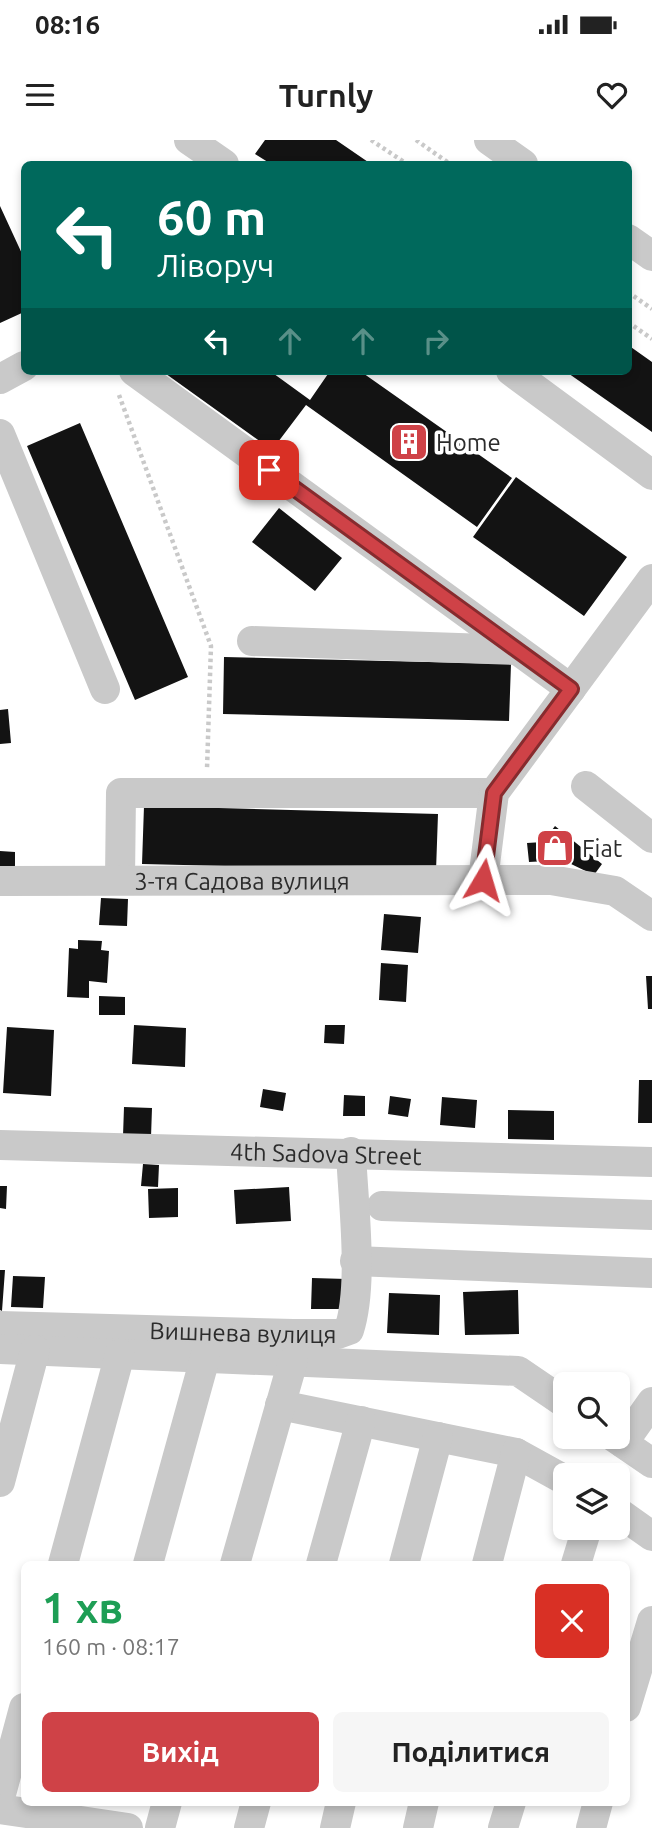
<!DOCTYPE html>
<html lang="uk">
<meta charset="utf-8">
<style>
body{margin:0;font-family:Ubuntu,sans-serif;background:#f6f6f6;color:#222;height:100vh;display:flex;flex-direction:column;font-size:26px;white-space:nowrap}
*{box-sizing:border-box;margin:0}
p{font-size:23px;color:#767676}
.icon{flex:none;width:38px;height:38px;fill:none;stroke:currentColor;stroke-width:2;stroke-linecap:round;stroke-linejoin:round}
.map{position:relative;flex:1;overflow:hidden}
.side{position:absolute;left:21px;top:1421px;width:609px;height:245px;display:flex;flex-direction:column;background:#fff;border-radius:10px;box-shadow:0 4px 10px #0003}
.side>*{flex:none}
.guide{position:absolute;left:21px;top:21px;width:611px;height:214px;border-radius:10px;box-shadow:0 4px 10px #0003;background:#00695c;color:#fff;overflow:hidden}
.buttons{position:absolute;left:553px;top:1232px;display:grid;gap:14px}
.buttons a{display:grid;place-items:center;width:77px;height:77px;border-radius:10px;background:#fff;box-shadow:0 4px 10px #0003;font-size:35px}
.pin{position:absolute;display:grid;place-items:center;width:60px;height:60px;color:#fff;margin:-30px;border-radius:14px;box-shadow:0 4px 10px #0006}
.me{position:absolute;width:77px;margin:-38px;rotate:7deg;stroke-linejoin:round;filter:drop-shadow(0 0 5px #0008)}
.turn{display:flex;align-items:center;gap:24px;height:147px;padding:0 21px;font-size:32px}
.turn .icon{width:91px;height:91px;stroke-width:2.5}
.turn b{display:block;font-size:49px;line-height:60px}
.lanes{display:flex;align-items:center;height:66px;padding:0 21px;background:#0003;justify-content:center;gap:35px;direction:ltr}
.lanes .off{opacity:.35}
.round{display:grid;place-items:center;flex:none;width:74px;height:74px;border-radius:10px;background:#f6f6f6}
.overview{display:flex;align-items:center;justify-content:space-between;height:119px;padding:0 21px}
h1{font-size:42px;font-weight:700;line-height:52px;color:#1e9e55}
.action{display:flex;gap:14px;margin-top:auto;padding:14px 21px}
.action a{flex:1;height:80px;border-radius:10px;background:#cf4247;color:#fff;font-size:28px;font-weight:700;line-height:80px;text-align:center}
.action a+a{background:#f6f6f6;color:#222}
.status{display:flex;justify-content:space-between;align-items:center;height:49px;padding:0 35px;background:#fff;direction:ltr}
.status svg{height:19px;fill:currentColor}
header{display:flex;justify-content:space-between;align-items:center;height:91px;padding:0 21px;background:#fff;font-size:32px;font-weight:700}
.map>svg:first-child{display:block}
</style>
<div class="status"><b>08:16</b><svg viewBox="0 0 49 12"><path d="M0 12V9h3v3zM5 12V6h3v6zM10 12V3h3v9zM15 12V0h3v12zM26 1h20v11H26zM47 4h2v5h-2z"/></svg></div>
<header><svg class="icon" aria-label="menu" viewBox="0 0 24 24"><path d="M4 6h16M4 12h16M4 18h16"/></svg>Turnly<svg class="icon" aria-label="heart" viewBox="0 0 24 24"><path d="M12 20l-8-8c-3-5 5-10 8-4 3-6 11-1 8 4z"/></svg></header>
<div class="map">
<svg width="652" height="1688" viewBox="0 0 652 1688">
<rect width="100%" height="100%" fill="#fff"/>
<!-- building -->
<path fill="#131313" d="M265 0H336L371 24H271L255 14Z
M0 66 24 118V172L0 183Z
M628 205 652 222V292L565 231H628Z
M162 231H270L310 260 330 231H360L512 338 477 387 306 265 272 310Z
M80 283 188 537 135 560 27 306Z
M516 337 627 417 584 476 473 397Z
M279 368 342 418 315 451 252 402Z
M224 517 511 524 509 581 223 574Z
M8 569 11 603 0 604V570Z
M144 666 438 674 436 731 142 724Z
M555 686 602 724 594 735 546 712 547 721 529 722 527 703 543 702Z
M0 711 15 712V732L0 731Z
M101 758 128 759 127 786 99 785Z
M384 774 421 777 418 813 381 810Z
M78 800 102 801 101 810 109 811 107 843 89 841V858L67 857 69 808 78 809Z
M381 823 408 825 406 862 379 860Z
M646 836H652V869H648Z
M99 856 125 857V875H99Z
M134 885 186 888 185 927 132 924Z
M325 885H345L344 904 324 903Z
M7 887 54 890 51 956 3 953Z
M639 940H652V983H638Z
M263 949 286 953 283 971 260 967Z
M344 955 365 956V976H343Z
M390 956 411 959 408 977 388 974Z
M442 957 477 960 475 988 440 985Z
M124 967 152 968 151 997 123 996Z
M508 970 554 971V1000L508 999Z
M143 1024 159 1025 158 1047 141 1046Z
M0 1046H7L6 1069 0 1068Z
M289 1047 291 1081 236 1084 234 1050Z
M178 1048V1077L149 1078 148 1049Z
M0 1130H5L2 1171 0 1170Z
M13 1136 45 1137 43 1168 11 1167Z
M312 1138 347 1139 346 1169H311Z
M518 1150 519 1194 465 1195 463 1152Z
M389 1153 440 1155 439 1195 387 1193Z"/>
<g fill="none" stroke-linecap="round" stroke-linejoin="round">
<!-- path -->
<path stroke="#c9c9c9" stroke-width="4.5" stroke-dasharray="3.5 3.5" stroke-linecap="butt" d="M371 0 407 24
M416 0 450 24
M628 152 652 169
M628 182 652 199
M119 255 211 506 207 629"/>
<!-- minor -->
<g stroke="#c9c9c9" stroke-width="30">
<path d="M189 0 224 24"/>
<path d="M489 0 523 24"/>
<path d="M628 99 652 116"/>
<path d="M134 231 571 549"/>
<path d="M511 231 652 335"/>
<path d="M0 239 24 226"/>
<path d="M0 294 105 549"/>
<path d="M252 501 517 510"/>
<path d="M586 646 652 698"/>
<path d="M120 739 121 653H494"/>
<path d="M483 740 494 653 652 439"/>
<path id="s1" d="M0 741 551 740 615 751 652 776"/>
<path id="s2" d="M0 1005 652 1022"/>
<path d="M382 1066 652 1075"/>
<path d="M355 1121 652 1133"/>
<path id="s3" d="M0 1186 293 1194H338L349 1190C364 1144 353 1062 351 1012"/>
<path d="M0 1209 518 1231 565 1263"/>
<path d="M280 1265 516 1313 565 1340"/>
<path d="M614 1297 652 1323"/>
<path d="M623 1303 652 1262"/>
<path d="M0 1342 35 1210"/>
<path d="M618 1372 652 1396"/>
<path d="M63 1424 120 1214"/>
<path d="M148 1424 205 1218"/>
<path d="M235 1424 293 1221"/>
<path d="M321 1424 361 1281"/>
<path d="M404 1424 438 1297"/>
<path d="M487 1424 516 1313"/>
<path d="M576 1424 587 1388"/>
<path d="M626 1567 652 1481"/>
<path d="M0 1658 24 1568"/>
<path d="M0 1669 128 1688"/>
<path d="M160 1688 167 1662"/>
<path d="M249 1688 256 1662"/>
<path d="M335 1688 341 1662"/>
<path d="M418 1688 424 1662"/>
<path d="M503 1688 511 1662"/>
<path d="M591 1688 598 1662"/>
</g>
</g>
<g fill="none" stroke-linecap="round" stroke-linejoin="round">
<defs>
<path id="route" d="M269 330 571 549 494 653 483 740"/>
</defs>
<!-- route casing -->
<use href="#route" stroke="#872b2e" stroke-width="18"/>
<!-- route -->
<use href="#route" stroke="#cf4247" stroke-width="12"/>
</g>
<!-- icons -->
<defs>
<symbol id="building-square" viewBox="-11 -11 22 22"><rect x="-9" y="-9" width="18" height="18" rx="4" fill="#cf4247" stroke="#fff"/><path d="M-4-6H4V6H1V3H-1V6H-4ZM-2.5-4.3h1.7v1.8h-1.7ZM.8-4.3h1.7v1.8H.8ZM-2.5-1h1.7V.8h-1.7ZM.8-1h1.7V.8H.8Z" fill="#fff"/></symbol>
<symbol id="shop-square" viewBox="-11 -11 22 22"><rect x="-9" y="-9" width="18" height="18" rx="4" fill="#cf4247" stroke="#fff"/><path d="M-5-2.5h2.3a2.7 3.5 0 0 1 5.4 0H5L5.5 6h-11ZM-1.5-2.5h3a1.5 2.3 0 0 0-3 0Z" fill="#fff"/></symbol>
</defs>
<g fill-rule="evenodd">
<use href="#building-square" x="387" y="280" width="44" height="44"/>
<use href="#shop-square" x="533" y="686" width="44" height="44"/>
</g>
<g text-anchor="middle" dominant-baseline="central" stroke-width="7" stroke-linejoin="round" paint-order="stroke">
<!-- poi labels -->
<g font-size="24" fill="#2c2c2c" stroke="#fff" text-anchor="start">
<text x="436" y="302">Home</text>
<text x="582" y="708">Fiat</text>
</g>
<!-- street labels -->
<g font-size="24" fill="#2c2c2c" stroke="#fff">
<text stroke="none"><textPath href="#s1" startOffset="242">3-тя Садова вулиця</textPath></text>
<text stroke="none"><textPath href="#s2" startOffset="326">4th Sadova Street</textPath></text>
<text stroke="none"><textPath href="#s3" startOffset="243">Вишнева вулиця</textPath></text>
</g>
</g>
</svg>
<div class="buttons">
<a><svg class="icon" aria-label="search" viewBox="0 0 24 24"><circle cx="10" cy="10" r="6"/><path d="M15 15l6 6"/></svg></a>
<a><svg class="icon" aria-label="layers" viewBox="0 0 24 24"><path d="M12 4l9 5-9 5-9-5zM3 14l9 5 9-5"/></svg></a>
</div>
<div class="pin" style="left:269px;top:330px;background:#d93025"><svg class="icon" aria-label="arrive" viewBox="0 0 24 24"><path d="M6 21V4h12l-3 4 3 4H6"/></svg></div>
<svg class="me" style="left:483px;top:740px" viewBox="-20 -20 40 40"><path d="M0-17L14 15 0 8-14 15z" fill="#cf4247" stroke="#fff" stroke-width="4"/></svg>
<div class="guide">
<div class="turn"><svg class="icon" aria-label="left" viewBox="0 0 24 24"><path d="M17 20v-9H6M10 6l-5 5 5 5"/></svg><div><b>60 m</b>Ліворуч</div></div>
<div class="lanes"><svg class="icon" aria-label="left" viewBox="0 0 24 24"><path d="M17 20v-9H6M10 6l-5 5 5 5"/></svg><svg class="icon off" aria-label="ahead" viewBox="0 0 24 24"><path d="M12 20V5M6 11l6-6 6 6"/></svg><svg class="icon off" aria-label="ahead" viewBox="0 0 24 24"><path d="M12 20V5M6 11l6-6 6 6"/></svg><svg class="icon off" aria-label="right" viewBox="0 0 24 24"><path d="M7 20v-9h11M14 6l5 5-5 5"/></svg></div>
</div>
<section class="side">
<div class="overview"><div><h1>1 хв</h1><p>160 m · 08:17</p></div><a class="round" style="background:#d93025;color:#fff"><svg class="icon" aria-label="close" viewBox="0 0 24 24"><path d="M6 6l12 12M18 6L6 18"/></svg></a></div>
<div class="action"><a>Вихід</a><a>Поділитися</a></div>
</section>
</div>
